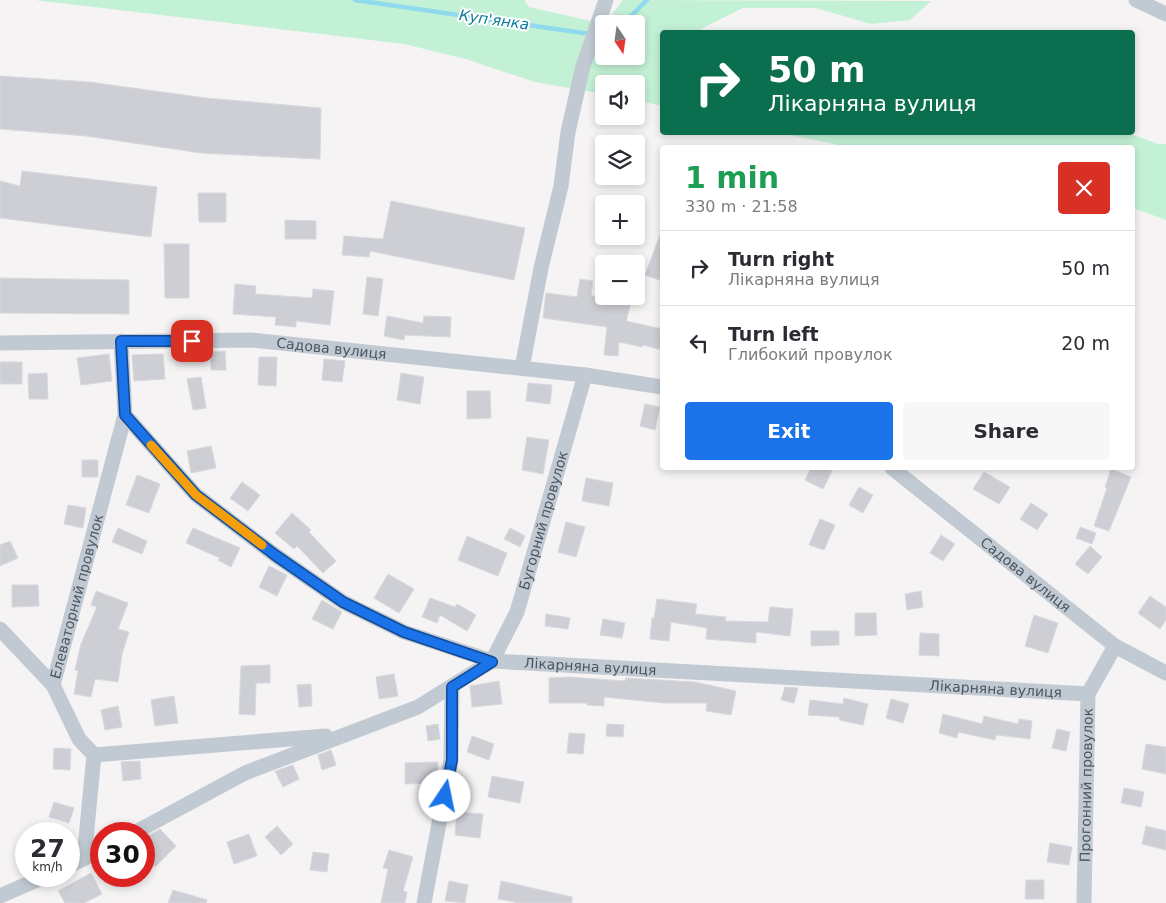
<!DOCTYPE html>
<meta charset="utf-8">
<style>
body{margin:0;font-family:"DejaVu Sans",sans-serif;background:#f7f7f7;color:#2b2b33;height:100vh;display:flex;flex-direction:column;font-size:19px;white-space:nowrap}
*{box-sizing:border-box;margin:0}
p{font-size:16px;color:#7c7c81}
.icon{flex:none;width:28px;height:28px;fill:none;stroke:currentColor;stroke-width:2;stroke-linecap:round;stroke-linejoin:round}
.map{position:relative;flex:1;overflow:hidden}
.sheet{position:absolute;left:660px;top:145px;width:475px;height:325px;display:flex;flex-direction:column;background:#fff;border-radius:5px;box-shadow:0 2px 8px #0003}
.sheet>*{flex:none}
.guide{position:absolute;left:660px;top:30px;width:475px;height:105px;border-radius:5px;box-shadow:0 2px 8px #0003;background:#0b6e4f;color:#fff;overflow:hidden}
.needle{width:32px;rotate:167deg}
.fabs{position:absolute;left:595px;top:15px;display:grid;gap:10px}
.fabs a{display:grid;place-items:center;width:50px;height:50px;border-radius:5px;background:#fff;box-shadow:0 2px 8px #0003;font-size:25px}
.speed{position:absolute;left:15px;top:822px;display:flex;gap:10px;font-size:25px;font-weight:700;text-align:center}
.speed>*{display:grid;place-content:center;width:65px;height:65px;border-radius:50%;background:#fff;box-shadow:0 2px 8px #0003;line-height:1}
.speed small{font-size:12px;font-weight:400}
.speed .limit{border:8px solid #d22;background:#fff;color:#111}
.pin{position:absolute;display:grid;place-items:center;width:42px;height:42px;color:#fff;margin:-21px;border-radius:10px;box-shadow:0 2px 8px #0006}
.me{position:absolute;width:55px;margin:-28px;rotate:11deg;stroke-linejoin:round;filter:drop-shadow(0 0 4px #0008)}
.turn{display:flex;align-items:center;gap:18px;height:105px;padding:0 25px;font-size:22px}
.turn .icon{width:65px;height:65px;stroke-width:2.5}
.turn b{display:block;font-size:35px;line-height:42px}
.round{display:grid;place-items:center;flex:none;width:52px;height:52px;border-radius:5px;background:#f7f7f7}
.summary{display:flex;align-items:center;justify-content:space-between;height:85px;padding:0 25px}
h1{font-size:30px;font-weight:700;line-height:38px;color:#1e9e55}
.action{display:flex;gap:10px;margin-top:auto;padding:10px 25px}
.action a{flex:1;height:58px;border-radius:5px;background:#1a73e8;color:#fff;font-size:20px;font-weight:700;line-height:58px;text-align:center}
.action a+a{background:#f7f7f7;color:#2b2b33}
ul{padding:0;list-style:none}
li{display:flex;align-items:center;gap:15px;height:75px;padding:0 25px;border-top:1px solid #e1e1e2}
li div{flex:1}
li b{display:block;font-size:19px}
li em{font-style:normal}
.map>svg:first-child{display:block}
</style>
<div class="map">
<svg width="1166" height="903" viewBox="0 0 1166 903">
<rect width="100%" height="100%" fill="#f5f3f3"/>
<!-- green -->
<path fill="#c3f1d5" d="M35 0H524L529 7 604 24V56H636V24H605L623 0 931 1 910 20 871 24 816 8H743L695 32H662V106L636 100V84H604V94L535 82 466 59 404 44Z
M782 133H1128L1158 144H1166V220L1133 208 1132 148H852Z"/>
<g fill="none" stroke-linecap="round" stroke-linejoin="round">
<!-- stream -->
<path stroke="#90daee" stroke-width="4.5" d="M355 0 590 34
M623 24 647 0"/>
</g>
<!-- building -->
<path fill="#cdcfd5" stroke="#d7d9de" d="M0 76 89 82 206 98 321 108 320 159 201 153 86 136 0 129Z
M22 171 157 187 151 237 0 218V181L20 186Z
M198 193H226V222H199Z
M391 201 525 228 514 280 370 251 369 257 342 255 344 236 383 239Z
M285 220 316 221V239H285Z
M661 232H662V281L645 275Z
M164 244H189V298H165Z
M367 277 383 279 378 316 363 314Z
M0 278 129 280V314L0 313Z
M580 279 593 281 591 296H624L632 299 626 321 662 329V350L643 345 642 347 619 342 618 356 604 355 607 327 543 318 546 293 577 297Z
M235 284 256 286 255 294 312 298 313 289 334 291 330 325 296 321V327L275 325 276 317 233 314Z
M387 316 423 323 424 316 451 317 450 337 405 335 404 340 384 336Z
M225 351 226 370H211L210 352Z
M109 354 112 381 81 385 77 358Z
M163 354 165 379 134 381 132 355Z
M259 357H277L276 386 258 385Z
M324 359 345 361 342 382 322 380Z
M0 362H22V384H0Z
M47 373 48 399H29L28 374Z
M401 373 424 377 420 404 397 400Z
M201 377 206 408 193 410 187 379Z
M528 383 552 385 550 404 526 401Z
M467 391H490L491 418 467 419Z
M645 404 660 407 655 430 640 426Z
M527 437 549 440 543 474 522 470Z
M211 446 216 468 191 473 187 451Z
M82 460H98V477H82Z
M811 468H825L832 471 823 489 805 480Z
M1111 469 1131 477 1109 531 1094 526 1107 488 1105 487Z
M984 472 1010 487 999 504 973 489Z
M137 475 160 484 149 513 126 505Z
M586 478 613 483 609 506 582 501Z
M242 482 260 495 248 511 230 498Z
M859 487 873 495 863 513 849 505Z
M1031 503 1048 514 1037 530 1020 519Z
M68 505 86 508 83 528 64 524Z
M292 513 311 530 309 532 336 561 323 573 297 546 294 549 275 533Z
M820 519 835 525 824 550 809 545Z
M566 522 585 527 576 557 558 552Z
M1080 527 1096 533 1092 544 1076 538Z
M118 528 147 541 142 554 112 542Z
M193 528 240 548 231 567 218 560 220 558 186 543Z
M510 528 525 536 520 547 504 539Z
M941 535 955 544 943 561 930 553Z
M467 536 507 553 498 576 458 560Z
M10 541 18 558 0 566V545Z
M1090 546 1102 557 1088 574 1075 564Z
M269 566 287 575 277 596 259 587Z
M388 574 414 589 399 613 374 598Z
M12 585H38L39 606 12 607Z
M96 591 128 603 118 629 129 632 122 654 118 682 95 679 91 697 74 694 78 671 75 670 81 644 97 607 91 605Z
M921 591 923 607 907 610 905 594Z
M1150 596 1166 607V620L1160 629 1138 613Z
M430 598 455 607 457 604 476 615 467 631 440 615 437 623 422 617Z
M657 599 697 604 695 614 726 617 725 621 768 622 770 607 793 609 790 636 756 632V643L706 639 707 628 671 622 669 641 650 639 652 618H654Z
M322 600 342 612 333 629 312 619Z
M855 613H876L877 635 855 636Z
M546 614 570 618 568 629 545 626Z
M1034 615 1058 623 1048 653 1025 646Z
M603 619 625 623 622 638 600 635Z
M811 631H839V645L811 646Z
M920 633 939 634V656L919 655Z
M270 665V683H256L255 715 239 714 241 666Z
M394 674 398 696 379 699 376 677Z
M569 677 625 681 626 678 695 682 736 691 731 715 706 711 707 703H664L604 697V706L587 705V703H549V678Z
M499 681 502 704 472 707 470 686Z
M311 684 312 706 299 707 297 685Z
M785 687 798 688 794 703 781 700Z
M174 696 178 723 155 726 151 700Z
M844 698 868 704 863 725 839 720 840 717 808 715 810 700 843 704Z
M891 699 909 704 903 723 886 718Z
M118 706 122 727 105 730 101 710Z
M943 714 982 724 984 716 1018 724 1019 719 1032 721 1030 739 996 735 995 740 958 732 957 738 939 733Z
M438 724 440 739 428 741 426 726Z
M607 724 624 725 623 737 606 736Z
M1057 729 1070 732 1066 751 1052 748Z
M569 733 585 734 583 754 567 753Z
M472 736 494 744 489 760 467 752Z
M1146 744 1166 747V774L1142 769Z
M54 748 71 749 70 770 53 769Z
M331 750 336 765 322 770 318 755Z
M140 761 141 779 123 781 121 762Z
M438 762 437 783 405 784V763Z
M293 765 299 779 283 787 275 771Z
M492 776 524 782 520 803 488 797Z
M1124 788 1144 792 1141 807 1121 803Z
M54 802 74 808 69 823 49 817Z
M457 812 483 814 480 838 455 835Z
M277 826 293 844 281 855 265 837Z
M1146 826 1166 831V850L1142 844Z
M160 829 176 846 155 867 144 855V838Z
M249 834 257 856 234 864 227 842Z
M1050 843 1072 847 1069 865 1047 862Z
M389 850 413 857 403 891 407 892 405 903H381L388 869 383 868Z
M313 852 329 854 327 872 310 870Z
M91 873 102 894 84 903H65L58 891Z
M1026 880H1044V899H1025Z
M449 881 468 885 465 903 445 901Z
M501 881 572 897V903H520L498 899Z
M173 890 207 900 206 903H168Z"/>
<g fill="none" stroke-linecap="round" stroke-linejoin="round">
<!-- minor -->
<g stroke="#c1cad2" stroke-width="15">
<path d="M1136 0 1166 14"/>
<path id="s1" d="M121 341 125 415 196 495 275 555 343 602 404 632 492 661 1088 694"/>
<path id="s2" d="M0 343 252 340 585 375 662 387"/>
<path d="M522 368 541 268 561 186 568 132 583 66 606 0"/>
<path id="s3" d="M892 468 1115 646 1166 673"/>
<path d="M0 629 53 685"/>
<path d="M94 755 326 736"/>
<path id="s4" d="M132 834 245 773 418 707 492 661 517 612 585 375"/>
<path id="s5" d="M84 859 94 755 79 739 53 685 125 415"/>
<path d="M69 866 101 850"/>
<path d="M0 896 46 876"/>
<path d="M424 903 451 760 452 687"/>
<path id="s6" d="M1084 903 1088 694 1115 646"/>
</g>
</g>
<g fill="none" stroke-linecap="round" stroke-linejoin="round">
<defs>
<path id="route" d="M192 341H121L125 415 196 495 275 555 343 602 404 632 492 662 452 687V760L445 796"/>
</defs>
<!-- route casing -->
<use href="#route" stroke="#114b97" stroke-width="12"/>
<!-- route -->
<use href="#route" stroke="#1a73e8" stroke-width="9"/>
<!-- slow -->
<path stroke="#f59e0b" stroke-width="9" d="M151 445 196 495 262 545"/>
</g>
<g text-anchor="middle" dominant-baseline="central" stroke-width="4" stroke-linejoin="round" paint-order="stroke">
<!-- street labels -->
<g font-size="14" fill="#4a5661" stroke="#fff">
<text stroke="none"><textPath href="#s2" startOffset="332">Садова вулиця</textPath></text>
<text stroke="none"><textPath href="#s4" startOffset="551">Бугорний провулок</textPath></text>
<text stroke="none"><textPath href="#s3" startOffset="171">Садова вулиця</textPath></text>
<text stroke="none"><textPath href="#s5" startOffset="278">Елеваторний провулок</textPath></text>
<text stroke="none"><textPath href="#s1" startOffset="622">Лікарняна вулиця</textPath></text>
<text stroke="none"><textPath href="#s1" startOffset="1028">Лікарняна вулиця</textPath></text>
<text stroke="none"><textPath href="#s6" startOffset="118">Прогонний провулок</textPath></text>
</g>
<!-- water labels -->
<g font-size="15" font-style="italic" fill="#0c7c9b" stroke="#fff">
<text transform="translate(494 20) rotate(8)">Куп'янка</text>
</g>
</g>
</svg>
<div class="fabs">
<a><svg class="needle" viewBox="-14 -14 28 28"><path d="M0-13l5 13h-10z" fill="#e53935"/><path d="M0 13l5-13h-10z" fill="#7c7c81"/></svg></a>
<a><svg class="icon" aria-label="sound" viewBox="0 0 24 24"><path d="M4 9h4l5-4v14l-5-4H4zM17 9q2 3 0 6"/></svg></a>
<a><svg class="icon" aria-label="layers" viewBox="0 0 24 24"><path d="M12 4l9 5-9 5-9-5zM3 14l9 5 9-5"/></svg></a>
<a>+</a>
<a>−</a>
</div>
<div class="speed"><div>27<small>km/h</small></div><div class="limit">30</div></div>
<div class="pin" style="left:192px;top:341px;background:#d93025"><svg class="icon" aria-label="arrive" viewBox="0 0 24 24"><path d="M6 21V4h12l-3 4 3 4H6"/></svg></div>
<svg class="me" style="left:445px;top:796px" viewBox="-20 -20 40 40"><circle r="19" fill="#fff"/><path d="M0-13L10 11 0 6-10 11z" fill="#1a73e8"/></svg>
<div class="guide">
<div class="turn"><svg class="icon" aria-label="right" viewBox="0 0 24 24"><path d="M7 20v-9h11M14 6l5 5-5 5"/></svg><div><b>50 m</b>Лікарняна вулиця</div></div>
</div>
<section class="sheet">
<div class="summary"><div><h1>1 min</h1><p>330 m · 21:58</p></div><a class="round" style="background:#d93025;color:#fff"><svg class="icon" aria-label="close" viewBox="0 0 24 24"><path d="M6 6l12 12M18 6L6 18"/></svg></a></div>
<ul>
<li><svg class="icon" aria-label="right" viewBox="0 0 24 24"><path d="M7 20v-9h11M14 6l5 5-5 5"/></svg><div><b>Turn right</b><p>Лікарняна вулиця</p></div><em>50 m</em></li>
<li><svg class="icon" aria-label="left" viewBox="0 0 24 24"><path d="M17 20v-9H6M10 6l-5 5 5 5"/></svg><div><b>Turn left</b><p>Глибокий провулок</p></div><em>20 m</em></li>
</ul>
<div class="action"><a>Exit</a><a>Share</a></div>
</section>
</div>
